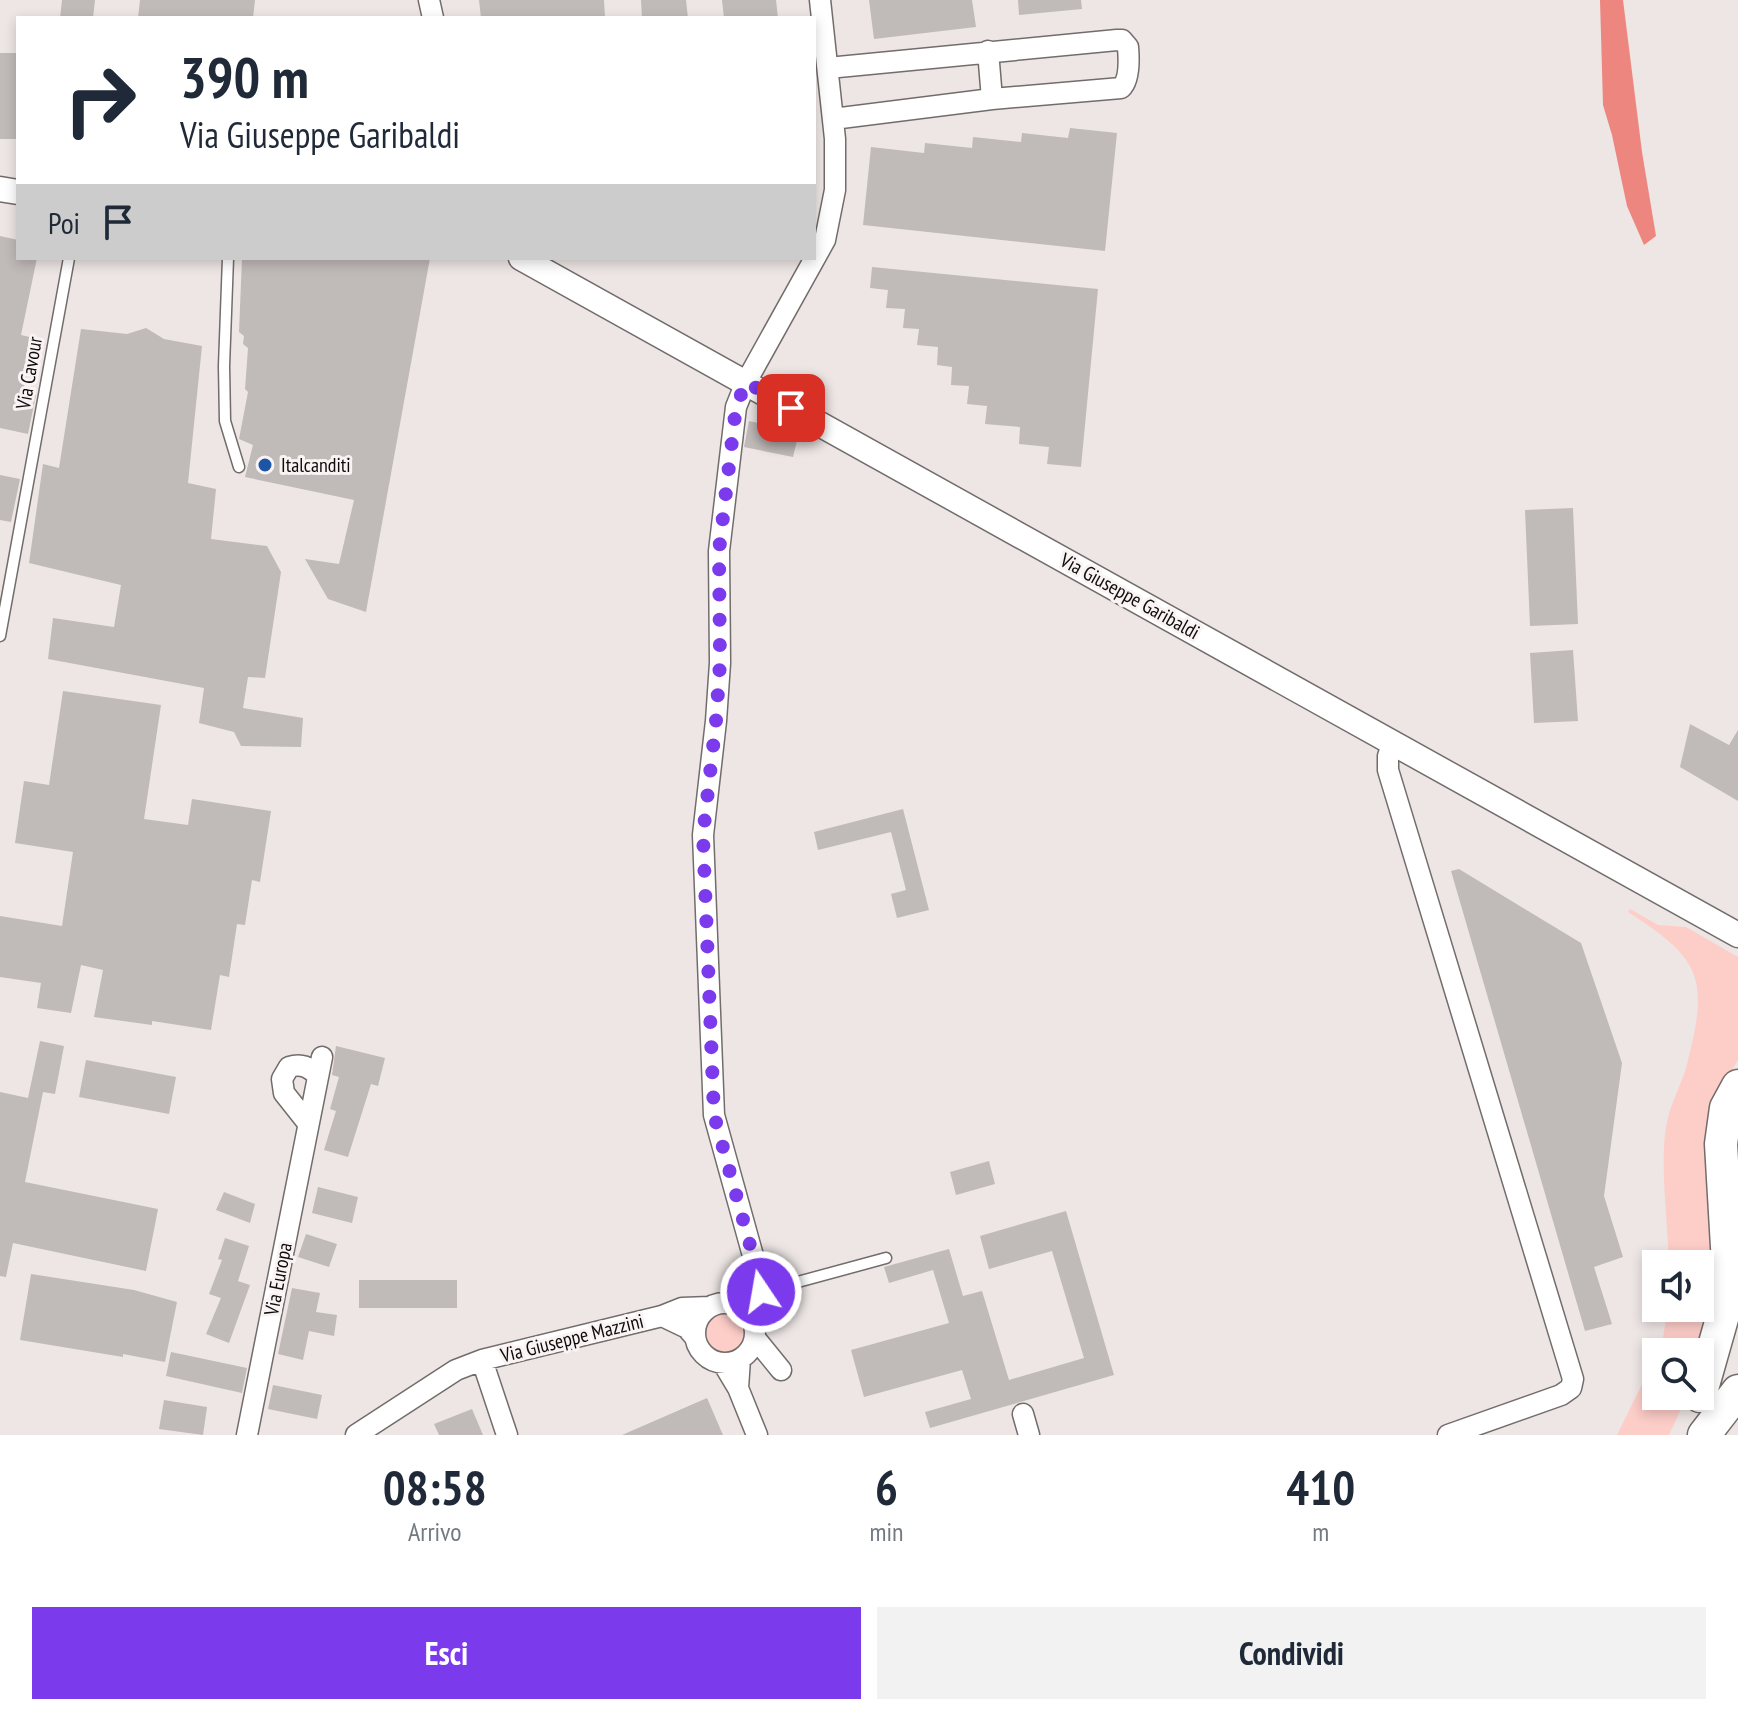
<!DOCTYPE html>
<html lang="it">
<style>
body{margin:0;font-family:"PT Sans Narrow",sans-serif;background:#f2f2f3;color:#1f2937;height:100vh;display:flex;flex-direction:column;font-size:30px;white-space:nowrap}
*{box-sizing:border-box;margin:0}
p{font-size:26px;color:#747a83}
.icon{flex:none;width:44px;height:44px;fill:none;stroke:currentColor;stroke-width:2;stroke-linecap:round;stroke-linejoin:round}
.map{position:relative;height:1435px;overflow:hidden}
.details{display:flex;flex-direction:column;background:#fff;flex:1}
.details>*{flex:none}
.banner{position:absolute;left:16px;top:16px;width:800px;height:244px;border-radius:0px;box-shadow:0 4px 12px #0003;background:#fff;color:#1f2937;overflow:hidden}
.fabs{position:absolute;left:1642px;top:1250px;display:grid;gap:16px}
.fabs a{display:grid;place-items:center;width:72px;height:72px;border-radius:0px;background:#fff;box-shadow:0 4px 12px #0003;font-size:40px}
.pin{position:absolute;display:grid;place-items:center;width:68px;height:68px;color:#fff;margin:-34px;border-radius:16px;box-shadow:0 4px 12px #0006}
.me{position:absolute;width:88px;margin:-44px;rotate:348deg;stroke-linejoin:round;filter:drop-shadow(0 0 6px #0008)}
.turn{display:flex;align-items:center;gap:28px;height:168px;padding:0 32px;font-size:36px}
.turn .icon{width:104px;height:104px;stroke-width:2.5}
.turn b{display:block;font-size:56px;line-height:68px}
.then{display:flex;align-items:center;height:76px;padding:0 32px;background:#0003;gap:16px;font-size:30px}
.eta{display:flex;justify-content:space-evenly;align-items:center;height:136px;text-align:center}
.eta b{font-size:48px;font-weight:800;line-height:56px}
.cta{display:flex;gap:16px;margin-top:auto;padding:16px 32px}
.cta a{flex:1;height:92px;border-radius:0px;background:#7c3aed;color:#fff;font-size:32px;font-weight:800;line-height:92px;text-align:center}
.cta a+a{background:#f2f2f3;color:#1f2937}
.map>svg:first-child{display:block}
</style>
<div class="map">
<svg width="1738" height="1435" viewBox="0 0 1738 1435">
<rect width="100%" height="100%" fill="#ede6e5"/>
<!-- green -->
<path fill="#fdcdc8" d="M1630 909 1658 925 1686 927 1738 957V1060L1714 1099 1706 1126 1719 1259 1700 1352H1658L1663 1337 1668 1308H1700V1264H1669C1668 1224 1659 1159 1667 1122 1671 1102 1682 1084 1687 1064 1709 979 1702 959 1628 912Z
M706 1333a19 19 0 1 1 38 0a19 19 0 1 1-38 0Z
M1656 1356V1396H1687L1669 1435H1617Z"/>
<!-- forest -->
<path fill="#ec867f" d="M1600 0H1623L1642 152 1656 236 1644 245 1627 206 1612 135 1603 105Z"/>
<!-- building -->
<path fill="#c0bab9" d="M62 0H95L93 18H60Z
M140 0H255L253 18H138Z
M479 0H604L605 18H481Z
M641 0H686L688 18H642Z
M722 0H776L778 18H724Z
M869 0H972L976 27 874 39Z
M1018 0H1081L1082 9 1019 15Z
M0 53H18V139H0Z
M1070 128 1117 133 1105 251 863 225 871 147 924 153 925 143 972 148 973 137 1021 142 1022 133 1068 138Z
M0 236 18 240V258H37L21 335 34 338 23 393 36 395 28 434 0 428Z
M242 258H430L366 612 328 599 305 559 339 564 354 500 245 477 253 445 239 439 248 392 245 389 248 348 243 344 244 336 239 332Z
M872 267 1098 289 1081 467 1047 464 1049 447 1019 444 1020 427 985 424 987 406 967 404 969 386 951 385 952 367 937 365 938 347 917 345 919 329 903 328 905 309 886 308 888 290 870 288Z
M146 328 164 339 202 346 188 483 216 489 211 539 267 546 281 572 265 678 248 677 243 708 303 718 301 747 241 746 234 732 199 723 204 688 48 659 53 618 114 627 121 585 29 563 43 464 59 468 81 329 127 334Z
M749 421 799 432 793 457 744 447Z
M0 475 20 479 11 522 0 520Z
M1573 508 1578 624 1530 626 1525 510Z
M1573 650 1578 721 1534 723 1530 653Z
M63 691 161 705 144 819 188 825 192 799 271 811 260 882 252 880 245 925 237 924 229 977 220 975 211 1030 152 1021V1025L94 1017 103 970 81 965 71 1013 37 1008 41 983 0 977V916L62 926 73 852 15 843 24 781 49 785Z
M1690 724 1729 745 1738 730V801L1680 767Z
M903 809 929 910 897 918 891 894 906 890 891 832 818 850 814 832Z
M1459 869 1581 943 1622 1063 1604 1196 1623 1257 1594 1267 1612 1324 1585 1331 1451 871Z
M40 1041 64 1046 55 1094 43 1092 25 1182 158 1209 146 1271 13 1243 6 1277 0 1276V1092L28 1098Z
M336 1046 385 1058 378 1086 371 1084 348 1157 324 1150 336 1111 330 1109 339 1077 332 1075Z
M86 1060 176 1077 169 1114 79 1097Z
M989 1161 995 1184 956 1195 950 1172Z
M318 1187 358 1197 352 1223 312 1213Z
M224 1192 255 1204 250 1223 216 1210Z
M1066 1211 1114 1375 930 1428 925 1412 971 1399 962 1370 864 1397 851 1350 949 1323 933 1270 889 1283 884 1267 949 1249 963 1296 982 1291 1009 1380 1084 1358 1052 1251 989 1269 980 1236Z
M306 1234 337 1244 329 1267 298 1257Z
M225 1238 249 1246 238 1281 250 1285 229 1343 206 1334 221 1298 209 1294 222 1260 218 1259Z
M31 1274 134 1290 177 1302 165 1362 123 1354V1357L20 1340Z
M359 1280H457V1308H359Z
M292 1288 320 1293 316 1312 337 1315 334 1336 309 1331 303 1360 278 1354Z
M171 1352 247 1368 242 1393 166 1376Z
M273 1385 322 1395 317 1419 268 1409Z
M707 1398 723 1435H622Z
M164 1400 207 1407 203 1435 159 1429Z
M472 1409 483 1435H439L434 1424Z"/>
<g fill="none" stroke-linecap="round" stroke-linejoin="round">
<defs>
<path id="service" d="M228 258 224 366 225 421 239 467
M0 636 69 258
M761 1292 886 1258"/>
<path id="minor" d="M429 0 433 18
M988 51 992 99
M828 68 1117 40H1122L1128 47C1129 59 1130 80 1121 88L992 99 833 119
M1393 742 1388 756V770L1573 1379 1571 1388 1561 1395 1448 1435
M307 1122 284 1093 282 1079 289 1067C302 1063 308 1067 318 1075
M755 1263 714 1115 703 835 716 721 720 663 719 551 736 407 746 382 825 240 835 190V139L820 0
M695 1333a30 30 0 1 1 60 0a30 30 0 1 1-60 0Z
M732 1304 741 1296 755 1263C765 1284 760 1297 750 1317
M695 1337 687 1328 662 1316 682 1308 710 1307
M755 1338 781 1370
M482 1360 507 1435
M723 1363 738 1388 740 1359
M738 1388 757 1435
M1023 1414 1029 1435
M247 1435 322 1057
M356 1435 456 1370 482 1360 662 1316"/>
<path id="tertiary" d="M0 189 18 192
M521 258 1738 935"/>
<path id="trunk" d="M1700 1396 1723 1315 1728 1264 1721 1144 1726 1108 1738 1086
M1704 1435 1738 1391"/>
</defs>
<!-- service casing -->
<use href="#service" stroke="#726c6b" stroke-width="13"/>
<!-- minor casing -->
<use href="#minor" stroke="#726c6b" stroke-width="23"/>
<!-- tertiary casing -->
<use href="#tertiary" stroke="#726c6b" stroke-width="27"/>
<!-- trunk casing -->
<use href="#trunk" stroke="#726c6b" stroke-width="35"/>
<!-- service -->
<use href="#service" stroke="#fff" stroke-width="10"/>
<!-- minor -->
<use href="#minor" stroke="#fff" stroke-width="20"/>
<!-- tertiary -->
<use href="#tertiary" stroke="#fff" stroke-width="24"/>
<!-- trunk -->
<use href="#trunk" stroke="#fff" stroke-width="32"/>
</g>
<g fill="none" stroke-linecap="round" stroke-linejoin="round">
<!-- route -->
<path stroke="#7c3aed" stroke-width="14" stroke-dasharray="0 25.2" d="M761 1292 762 1279 755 1263 714 1115 703 835 716 721 720 663 719 551 736 407 746 382 791 408"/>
</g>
<!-- markers -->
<circle fill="#1c54a6" stroke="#faf3f3" stroke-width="3" cx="265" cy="465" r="8"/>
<g text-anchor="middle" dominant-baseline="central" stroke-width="6" stroke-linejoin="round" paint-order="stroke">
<!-- street labels -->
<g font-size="20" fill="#0f0c0c" stroke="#faf3f3">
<text transform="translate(29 373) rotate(-80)">Via Cavour</text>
<text transform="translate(1130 596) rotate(29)">Via Giuseppe Garibaldi</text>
<text transform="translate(278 1279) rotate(-79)">Via Europa</text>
<text transform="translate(572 1338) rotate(-14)">Via Giuseppe Mazzini</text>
</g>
<!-- poi labels -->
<g font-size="20" fill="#0f0c0c" stroke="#faf3f3" text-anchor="start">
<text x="281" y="465">Italcanditi</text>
</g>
</g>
</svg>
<div class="fabs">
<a><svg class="icon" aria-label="sound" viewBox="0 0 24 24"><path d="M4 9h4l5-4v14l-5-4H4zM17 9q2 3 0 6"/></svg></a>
<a><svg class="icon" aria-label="search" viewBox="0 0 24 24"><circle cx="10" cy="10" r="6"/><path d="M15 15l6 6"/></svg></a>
</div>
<div class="pin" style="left:791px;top:408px;background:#d93025"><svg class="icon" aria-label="arrive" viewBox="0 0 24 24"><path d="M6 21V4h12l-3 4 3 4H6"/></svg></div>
<svg class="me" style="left:761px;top:1292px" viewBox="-20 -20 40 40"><circle r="17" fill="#7c3aed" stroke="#fff" stroke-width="3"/><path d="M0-11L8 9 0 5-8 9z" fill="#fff"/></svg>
<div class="banner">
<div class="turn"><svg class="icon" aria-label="right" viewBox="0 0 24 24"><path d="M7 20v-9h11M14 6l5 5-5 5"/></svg><div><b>390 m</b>Via Giuseppe Garibaldi</div></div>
<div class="then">Poi<svg class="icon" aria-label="arrive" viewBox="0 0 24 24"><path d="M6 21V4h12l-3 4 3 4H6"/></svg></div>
</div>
</div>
<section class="details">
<div class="eta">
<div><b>08:58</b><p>Arrivo</p></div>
<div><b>6</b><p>min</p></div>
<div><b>410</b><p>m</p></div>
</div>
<div class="cta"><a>Esci</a><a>Condividi</a></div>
</section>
